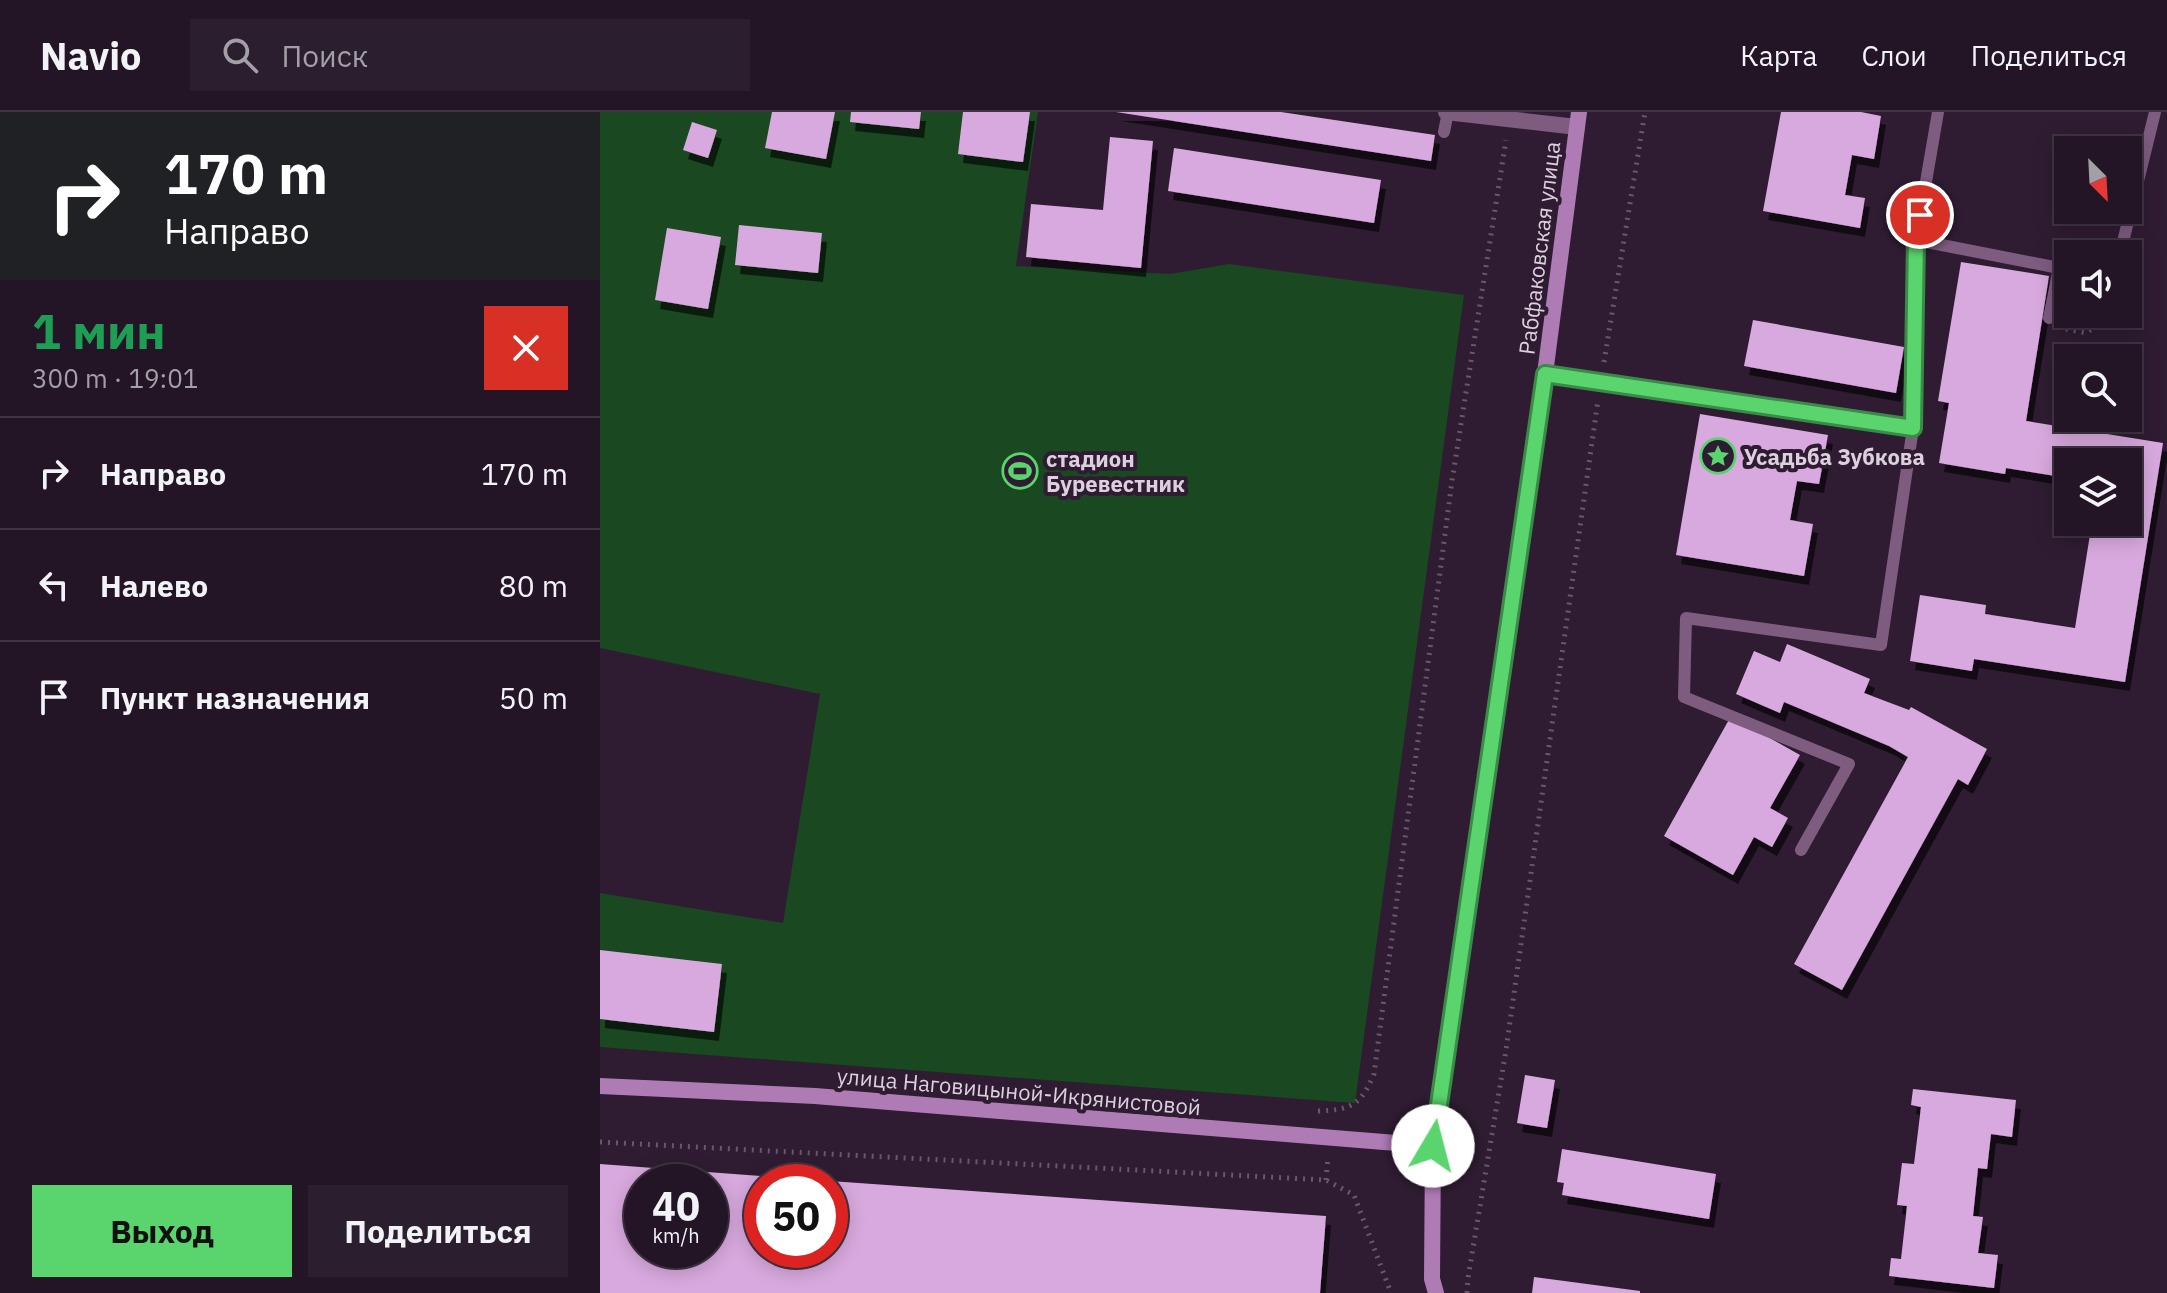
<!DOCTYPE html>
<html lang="ru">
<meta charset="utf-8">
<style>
body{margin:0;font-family:"IBM Plex Sans",sans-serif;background:#2b1e2e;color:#f1f3f6;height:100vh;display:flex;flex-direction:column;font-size:30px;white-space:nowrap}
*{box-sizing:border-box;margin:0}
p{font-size:26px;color:#a39fa7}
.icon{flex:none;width:44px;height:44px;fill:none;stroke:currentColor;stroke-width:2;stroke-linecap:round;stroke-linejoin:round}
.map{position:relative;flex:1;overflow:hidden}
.panel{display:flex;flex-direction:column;background:#231526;width:600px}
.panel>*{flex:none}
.top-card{background:#202124;color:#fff;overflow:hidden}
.needle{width:52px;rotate:156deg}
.controls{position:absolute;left:1454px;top:24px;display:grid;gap:16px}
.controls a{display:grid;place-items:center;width:88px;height:88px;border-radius:0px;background:#231526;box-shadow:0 4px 20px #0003,0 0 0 2px #403443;font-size:40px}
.speed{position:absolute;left:24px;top:1052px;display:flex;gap:16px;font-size:40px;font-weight:700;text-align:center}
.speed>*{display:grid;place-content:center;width:104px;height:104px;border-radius:50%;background:#231526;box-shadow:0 4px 20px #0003,0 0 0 2px #403443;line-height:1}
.speed small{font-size:20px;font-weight:400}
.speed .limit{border:12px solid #d22;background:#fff;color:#111}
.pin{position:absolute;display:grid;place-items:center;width:68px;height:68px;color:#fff;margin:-34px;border:4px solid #fff;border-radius:50%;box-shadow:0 2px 8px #0007}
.me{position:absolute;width:88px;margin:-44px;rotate:8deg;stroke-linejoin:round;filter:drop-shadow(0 0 6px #0008)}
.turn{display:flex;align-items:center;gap:28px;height:168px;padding:0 32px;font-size:36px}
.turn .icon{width:104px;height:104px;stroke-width:2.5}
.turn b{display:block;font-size:56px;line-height:68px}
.round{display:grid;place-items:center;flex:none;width:84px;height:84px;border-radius:0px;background:#2b1e2e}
.overview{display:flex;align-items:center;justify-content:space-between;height:136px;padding:0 32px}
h1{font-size:48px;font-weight:800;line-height:60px;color:#1e9e55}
.action{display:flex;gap:16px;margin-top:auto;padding:16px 32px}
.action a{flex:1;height:92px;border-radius:0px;background:#5ad56e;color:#111;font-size:32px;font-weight:800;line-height:92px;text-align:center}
.action a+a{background:#2b1e2e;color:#f1f3f6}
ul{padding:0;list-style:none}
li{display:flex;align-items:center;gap:24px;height:112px;padding:0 32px;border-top:2px solid #403443}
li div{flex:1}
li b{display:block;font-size:30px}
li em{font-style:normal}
header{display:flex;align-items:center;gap:48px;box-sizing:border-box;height:112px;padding:0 40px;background:#231526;border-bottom:2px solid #403443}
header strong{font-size:38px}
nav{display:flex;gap:44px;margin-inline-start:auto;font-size:28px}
.search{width:560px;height:72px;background:#2b1e2e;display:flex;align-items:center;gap:20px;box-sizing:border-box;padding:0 28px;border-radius:0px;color:#a39fa7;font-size:30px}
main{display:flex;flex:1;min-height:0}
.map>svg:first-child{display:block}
</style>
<header>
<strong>Navio</strong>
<div class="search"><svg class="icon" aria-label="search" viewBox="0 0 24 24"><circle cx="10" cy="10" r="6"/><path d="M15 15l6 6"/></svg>Поиск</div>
<nav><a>Карта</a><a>Слои</a><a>Поделиться</a></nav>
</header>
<main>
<section class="panel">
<div class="top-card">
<div class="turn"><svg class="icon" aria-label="right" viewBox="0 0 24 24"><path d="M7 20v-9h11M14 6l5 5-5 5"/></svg><div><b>170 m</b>Направо</div></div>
</div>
<div class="overview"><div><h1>1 мин</h1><p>300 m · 19:01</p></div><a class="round" style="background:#d93025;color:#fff"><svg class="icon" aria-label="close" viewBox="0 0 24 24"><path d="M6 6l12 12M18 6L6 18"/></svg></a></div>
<ul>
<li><svg class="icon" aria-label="right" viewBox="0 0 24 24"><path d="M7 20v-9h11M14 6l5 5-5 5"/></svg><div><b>Направо</b></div><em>170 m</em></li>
<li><svg class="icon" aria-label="left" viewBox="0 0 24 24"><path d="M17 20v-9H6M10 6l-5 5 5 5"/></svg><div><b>Налево</b></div><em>80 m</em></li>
<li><svg class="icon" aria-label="arrive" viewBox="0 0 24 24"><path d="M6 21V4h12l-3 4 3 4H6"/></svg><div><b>Пункт назначения</b></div><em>50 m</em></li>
</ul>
<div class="action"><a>Выход</a><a>Поделиться</a></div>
</section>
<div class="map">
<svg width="1567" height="1181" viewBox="0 0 1567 1181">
<defs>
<filter id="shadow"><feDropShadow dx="5" dy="9" stdDeviation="0" flood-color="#0009"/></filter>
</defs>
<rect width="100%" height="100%" fill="#2f1c32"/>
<!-- green -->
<path fill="#194821" d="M0 0H438L416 154 570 162 629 152 864 183 755 991 0 935V781L183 811 220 582 0 536Z"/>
<!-- building -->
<path fill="#d8a9de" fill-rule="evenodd" filter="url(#shadow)" d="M172 0H235L226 47 165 36Z
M251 0H321L319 17 250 10Z
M363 0H430L423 50 358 42Z
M516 0H681L835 23 831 49Z
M1181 0H1261L1281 4 1274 47 1252 43 1245 83 1265 86 1260 116 1163 99Z
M92 10 117 18 108 46 83 38Z
M510 25 553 29 541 156 426 145 431 92 503 98Z
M574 36 781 68 774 111 568 79Z
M139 113 222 121 218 161 135 153Z
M67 116 121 125 108 197 55 188Z
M1361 150 1449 164 1426 309 1563 331 1525 570 1374 547 1372 559 1310 549 1320 483 1386 493 1385 502 1475 516 1492 410H1528V350H1468V366L1406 356 1405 362 1339 351 1349 291 1338 289Z
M1153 208 1304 235 1296 281 1144 254Z
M1100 302 1228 323 1219 372 1197 369 1190 408 1213 412 1204 464 1076 443Z
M1187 532 1270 567 1264 581 1309 598 1311 595 1387 637 1368 673 1358 667 1242 878 1194 852 1308 645 1289 634 1184 590 1180 601 1136 582 1154 539 1180 550Z
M1131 604 1200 643 1170 696 1188 706 1172 735 1154 725 1133 763 1064 724Z
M0 838 122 852 114 920 0 907Z
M925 963 955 968 947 1016 917 1011Z
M1313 977 1416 988 1412 1025 1391 1022 1387 1057 1378 1056 1373 1104 1383 1105 1378 1141 1398 1143 1394 1176 1289 1164 1291 1146 1301 1147 1307 1094 1297 1093 1302 1051 1314 1052 1321 995 1311 993Z
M962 1037 1116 1062 1109 1107 962 1083 964 1071 957 1070Z
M0 1052 216 1068V1070H162V1138H230V1069L726 1104 720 1181H0ZM42 1070H110V1138H42Z
M934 1165 1040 1179V1181H932Z"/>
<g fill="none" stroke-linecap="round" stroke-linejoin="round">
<!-- path -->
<path stroke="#68586b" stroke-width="5" stroke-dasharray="2 6" stroke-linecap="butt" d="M1466 217 1486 221 1500 211 1502 202
M1004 250 1045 0
M718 999C751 998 761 993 774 962L852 369 906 28
M0 1030 726 1068 754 1083 791 1181
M726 1068 728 1045
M867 1181 868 1166 906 938 998 288"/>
<!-- service -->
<path stroke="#7d5c80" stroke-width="12" d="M844 20 848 0
M1316 128 1338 0
M1520 142 1555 0
M945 262 1313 316 1316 128 1459 156 1449 206
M1201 738 1249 652 1084 585 1086 506 1281 533 1313 316"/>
<!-- minor -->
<path stroke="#7d5c80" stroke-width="16" d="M846 0 977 15"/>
<!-- secondary -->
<path stroke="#af7bb5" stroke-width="16" d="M0 974 215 984 833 1034
M836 1181 832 1167 833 1034 945 262 979 0"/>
</g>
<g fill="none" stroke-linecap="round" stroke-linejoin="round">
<defs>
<path id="route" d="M833 1034 945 262 1313 316 1316 128 1320 103"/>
</defs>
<!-- route casing -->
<use href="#route" stroke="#3a8a48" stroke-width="20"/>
<!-- route -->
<use href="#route" stroke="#5ad56e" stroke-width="14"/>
</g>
<!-- icons -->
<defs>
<symbol id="sight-ring" viewBox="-11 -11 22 22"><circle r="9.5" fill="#2f1c32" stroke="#5ad56e" stroke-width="1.5"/><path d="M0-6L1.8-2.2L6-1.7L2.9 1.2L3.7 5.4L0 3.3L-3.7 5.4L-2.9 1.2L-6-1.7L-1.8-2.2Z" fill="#5ad56e"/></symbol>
<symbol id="stadium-ring" viewBox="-11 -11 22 22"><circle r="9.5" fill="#2f1c32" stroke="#5ad56e" stroke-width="1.5"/><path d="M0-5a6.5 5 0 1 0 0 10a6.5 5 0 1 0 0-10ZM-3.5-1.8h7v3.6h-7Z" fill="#5ad56e"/></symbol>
</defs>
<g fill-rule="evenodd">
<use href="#sight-ring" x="1098" y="324" width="40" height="40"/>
<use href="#stadium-ring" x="400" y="339" width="40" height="40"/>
</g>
<g text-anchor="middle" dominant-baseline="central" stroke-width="8" stroke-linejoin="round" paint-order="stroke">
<!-- street labels -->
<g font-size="22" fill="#dcd0de" stroke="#2f1c32">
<text transform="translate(939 136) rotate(-83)">Рабфаковская улица</text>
<text transform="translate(419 979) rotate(5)">улица Наговицыной-Икрянистовой</text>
</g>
<!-- poi labels -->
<g font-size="22" font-weight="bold" fill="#dcd0de" stroke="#2f1c32" text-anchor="start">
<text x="1144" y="344">Усадьба Зубкова</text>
<text x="446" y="346">стадион<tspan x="446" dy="25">Буревестник</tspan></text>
</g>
</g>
</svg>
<div class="controls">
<a><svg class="needle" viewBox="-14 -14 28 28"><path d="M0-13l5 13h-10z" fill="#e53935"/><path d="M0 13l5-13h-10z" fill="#a39fa7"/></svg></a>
<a><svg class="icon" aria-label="sound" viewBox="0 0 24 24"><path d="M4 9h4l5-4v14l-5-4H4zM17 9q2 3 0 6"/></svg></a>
<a><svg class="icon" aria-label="search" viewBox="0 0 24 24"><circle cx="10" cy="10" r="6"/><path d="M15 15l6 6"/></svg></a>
<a><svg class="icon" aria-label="layers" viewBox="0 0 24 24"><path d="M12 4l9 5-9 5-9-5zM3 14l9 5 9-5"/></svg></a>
</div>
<div class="speed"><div>40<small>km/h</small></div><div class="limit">50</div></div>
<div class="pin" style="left:1320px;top:103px;background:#d93025"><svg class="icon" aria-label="arrive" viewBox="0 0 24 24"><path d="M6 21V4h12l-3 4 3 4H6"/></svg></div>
<svg class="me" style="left:833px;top:1034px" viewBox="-20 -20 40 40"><circle r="19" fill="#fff"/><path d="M0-13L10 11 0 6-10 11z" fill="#5ad56e"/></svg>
</div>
</main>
